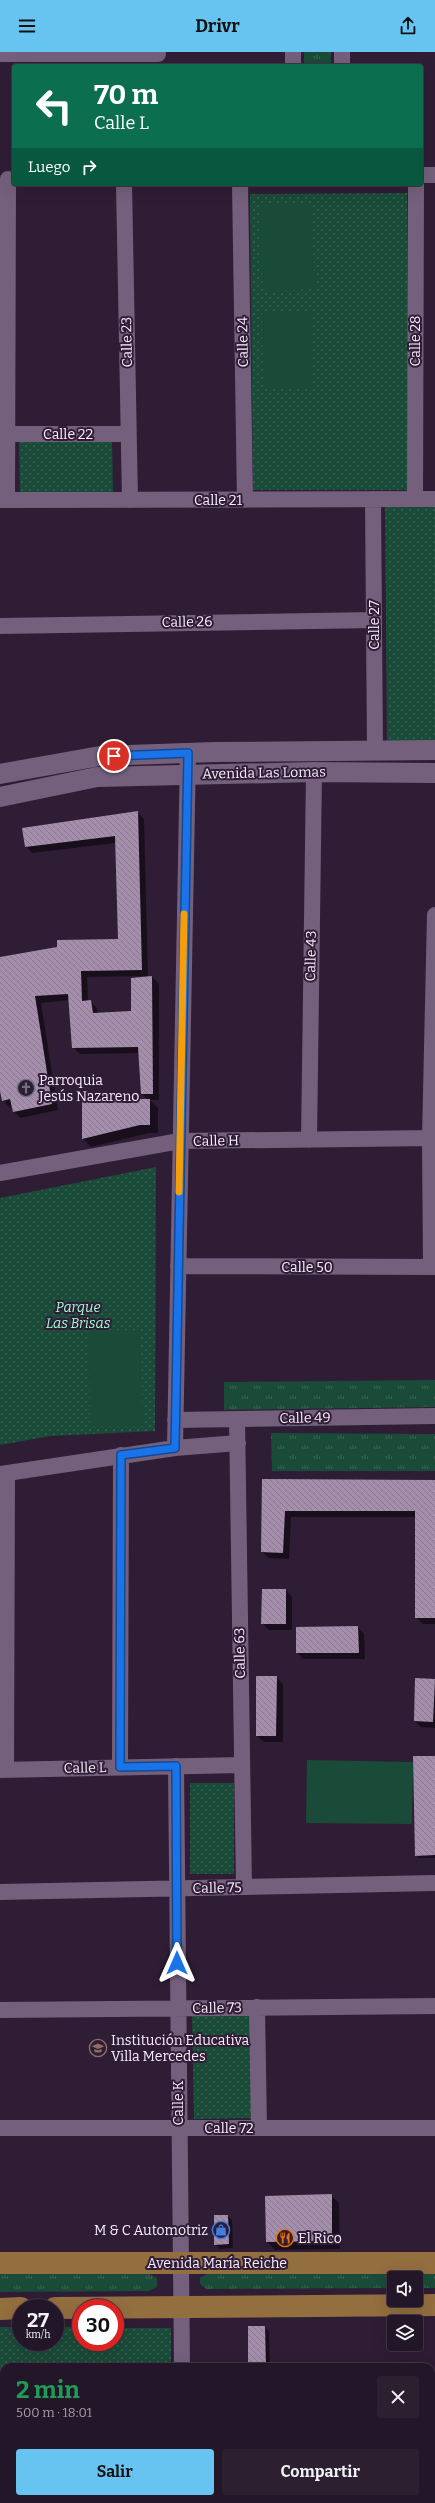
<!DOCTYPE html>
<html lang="es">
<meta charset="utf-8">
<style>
body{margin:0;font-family:Bitter,serif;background:#2b1f30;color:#f1f3f6;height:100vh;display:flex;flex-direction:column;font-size:15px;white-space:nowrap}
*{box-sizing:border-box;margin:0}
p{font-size:13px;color:#a39fa8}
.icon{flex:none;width:22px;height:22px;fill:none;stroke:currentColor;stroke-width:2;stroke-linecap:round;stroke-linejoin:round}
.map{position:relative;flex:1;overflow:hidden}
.sheet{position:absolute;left:0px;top:2311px;width:435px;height:140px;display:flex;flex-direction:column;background:#231628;border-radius:12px 12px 0 0;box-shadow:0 4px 16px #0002,0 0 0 1px #403545}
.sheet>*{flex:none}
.guide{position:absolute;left:12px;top:12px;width:411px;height:122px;border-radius:4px;box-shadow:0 4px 16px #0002,0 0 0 1px #403545;background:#0b6e4f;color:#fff;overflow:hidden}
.controls{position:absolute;left:387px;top:2219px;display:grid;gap:8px}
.controls a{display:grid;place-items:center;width:36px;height:36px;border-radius:4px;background:#231628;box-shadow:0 4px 16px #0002,0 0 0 1px #403545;font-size:20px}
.speed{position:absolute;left:12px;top:2247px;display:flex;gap:8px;font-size:20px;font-weight:700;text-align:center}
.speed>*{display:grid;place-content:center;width:52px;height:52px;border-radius:50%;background:#231628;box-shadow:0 4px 16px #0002,0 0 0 1px #403545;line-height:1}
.speed small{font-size:10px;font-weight:400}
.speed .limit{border:6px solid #d22;background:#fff;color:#111}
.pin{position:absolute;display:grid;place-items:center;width:34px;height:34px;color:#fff;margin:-17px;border:2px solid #fff;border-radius:50%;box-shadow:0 1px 4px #0007}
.me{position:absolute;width:44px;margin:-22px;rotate:0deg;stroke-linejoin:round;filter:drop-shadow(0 0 3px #0008)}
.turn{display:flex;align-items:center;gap:14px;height:84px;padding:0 16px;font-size:18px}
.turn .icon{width:52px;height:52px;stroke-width:2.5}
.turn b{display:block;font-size:28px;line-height:34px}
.then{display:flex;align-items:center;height:38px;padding:0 16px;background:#0003;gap:8px;font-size:15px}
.round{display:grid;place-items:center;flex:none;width:42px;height:42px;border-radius:4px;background:#2b1f30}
.summary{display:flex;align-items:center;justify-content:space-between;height:68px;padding:0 16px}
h1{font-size:24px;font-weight:700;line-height:30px;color:#1e9e55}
.button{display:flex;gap:8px;margin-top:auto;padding:8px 16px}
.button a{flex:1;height:46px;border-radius:4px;background:#67c4f0;color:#111;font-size:16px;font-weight:700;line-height:46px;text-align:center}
.button a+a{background:#2b1f30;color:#f1f3f6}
header{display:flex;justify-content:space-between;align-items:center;height:52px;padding:0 16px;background:#67c4f0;color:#111;font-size:18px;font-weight:700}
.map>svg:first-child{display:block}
</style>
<header><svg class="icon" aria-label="menu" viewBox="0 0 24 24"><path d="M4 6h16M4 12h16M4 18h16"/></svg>Drivr<svg class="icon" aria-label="share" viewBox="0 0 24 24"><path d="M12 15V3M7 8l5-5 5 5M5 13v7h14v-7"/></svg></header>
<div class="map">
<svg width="435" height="2451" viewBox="0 0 435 2451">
<defs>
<pattern id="grass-tufts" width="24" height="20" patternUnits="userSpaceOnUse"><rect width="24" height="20" fill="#1a4b38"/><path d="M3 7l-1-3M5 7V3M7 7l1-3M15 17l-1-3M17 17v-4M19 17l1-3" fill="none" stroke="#3c6556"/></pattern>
<pattern id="park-dots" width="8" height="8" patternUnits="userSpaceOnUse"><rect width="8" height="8" fill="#1a4b38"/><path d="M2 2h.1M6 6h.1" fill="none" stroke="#3c6556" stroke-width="1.8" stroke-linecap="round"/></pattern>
<pattern id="building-back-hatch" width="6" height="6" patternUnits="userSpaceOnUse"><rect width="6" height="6" fill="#a48eac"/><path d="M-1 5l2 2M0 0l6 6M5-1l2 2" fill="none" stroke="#89798f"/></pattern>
</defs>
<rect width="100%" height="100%" fill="#2f1d35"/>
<!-- grass -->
<path fill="url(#grass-tufts)" d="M304 0H331V14H304Z
M435 1328V1355L224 1358V1330Z
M271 1381 435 1382V1419H272Z
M435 2221V2236H416V2226H394V2236L206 2237 200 2232V2226L207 2222Z
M0 2222H149L157 2226V2235L149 2239 0 2240Z"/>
<!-- park -->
<path fill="url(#park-dots)" d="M407 141 410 438H253L250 142Z
M112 389 113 440 20 441 19 390Z
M385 453H435V690H387Z
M156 1115 155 1379 50 1384 0 1393V1146Z
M190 1731H234V1822H190Z
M192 1963H258L259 2066 194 2067Z
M0 2275H21V2290H55V2275H81V2290H115V2276H171V2315H4V2372H0Z"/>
<!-- pitch -->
<path fill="#1a4b38" d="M311 152 315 237 263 239 259 154Z
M262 259H312L313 337H263Z
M89 1278H141L143 1374H90Z
M307 1708 413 1710 412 1772 306 1771Z
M342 2447H387V2451H342Z"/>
<!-- shadow -->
<path fill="#0007" d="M137 760 144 767 148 924 87 925 88 949H90L97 956 98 962 132 960V927L152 925 159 932V1048H150L158 1056V1081H149L91 1095 83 1087 148 1048 142 1042 140 1001 80 1002 73 995 69 948 41 951 58 1058 20 1066 14 1059 13 1054 9 1055 3 1048 0 1033V906L119 888 116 791 32 801 26 794Z
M263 1428 435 1429V1572H423L416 1565V1465H291L289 1507 269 1506 262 1500Z
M286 1538 292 1545V1578H269L262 1571Z
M358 1575 364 1582 365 1607H303L297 1600Z
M276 1625 283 1632V1690H264L257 1684Z
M435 1628V1676L421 1675 415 1669Z
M435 1705V1806H419L416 1803Z
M331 2143 339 2151 340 2197 275 2198 267 2190Z
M228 2164 232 2168 233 2196 220 2197 215 2192Z
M265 2275 269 2280 270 2315H249Z"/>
<!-- building -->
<path fill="url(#building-back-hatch)" d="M138 759 142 918 81 919 82 949 91 948 93 961 131 959V926L152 924 153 1042H141L138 995 72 996 68 942 35 944 52 1052 13 1060 10 1047 2 1049 0 1039V905L57 895V888L118 887 115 784 25 795 22 776Z
M82 1047H150V1073H140L82 1087Z
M262 1427 435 1428V1566H415V1459H285L283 1501 261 1500Z
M262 1537H286V1572H261Z
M358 1574 359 1601H296V1575Z
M256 1624H277L276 1684H256Z
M415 1626 435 1627 433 1670 414 1669Z
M413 1704H435V1803L415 1804Z
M332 2142V2189L266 2190 265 2144Z
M214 2163H228L229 2192 214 2193Z
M248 2274H265L266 2315H248Z"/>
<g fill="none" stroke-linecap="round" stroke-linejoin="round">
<!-- minor -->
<path stroke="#74607c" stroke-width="16" d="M293 0V14
M342 0V14
M0 2H158
M421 123H435
M124 132 130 448
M240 132 245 448
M7 382H128
M373 447 375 699
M415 447 416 132
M0 448 435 447
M7 448 8 127
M0 574 374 568
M309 1088 314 720
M0 1121 180 1089 435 1086
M178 1214 435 1215
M431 1215 430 1086 435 863
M237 1367 244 1835
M175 1368 435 1364
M175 1396 188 701
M0 1422 175 1396 238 1391
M176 1714 182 2315
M120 1715 121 1403
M6 1717 7 1421
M0 1718 242 1713
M0 1840 435 1831
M257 1955 259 2076
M0 1958 435 1954
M0 2076H435
M431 2383H435
M0 2385H4
M62 2447V2451
M185 2447V2451
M314 2447V2451
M418 2447V2451"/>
<!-- tertiary -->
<path stroke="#74607c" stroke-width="20" d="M0 722 100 704 215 700 435 698
M0 745 97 725 314 720 435 721"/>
<!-- primary -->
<path stroke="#936e3f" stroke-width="22" d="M0 2211H435
M55 2256 435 2253
M0 2257 21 2256"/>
</g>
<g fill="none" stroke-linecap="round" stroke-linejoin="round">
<defs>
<path id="route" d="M114 704 188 701 175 1396 121 1403 120 1715 176 1714 177 1911"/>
</defs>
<!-- route casing -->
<use href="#route" stroke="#114b97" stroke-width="10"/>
<!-- route -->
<use href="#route" stroke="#1a73e8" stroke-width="7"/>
<!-- slow -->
<path stroke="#f59e0b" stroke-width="7" d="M179 1140 184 862"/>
</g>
<!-- icons -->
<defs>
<symbol id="church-ring" viewBox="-11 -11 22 22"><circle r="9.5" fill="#2f1d35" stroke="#6b7280" stroke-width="1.5"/><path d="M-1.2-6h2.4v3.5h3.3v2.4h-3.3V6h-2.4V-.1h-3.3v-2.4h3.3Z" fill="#6b7280"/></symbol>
<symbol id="school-ring" viewBox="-11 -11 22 22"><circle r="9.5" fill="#2f1d35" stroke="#8d6e63" stroke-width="1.5"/><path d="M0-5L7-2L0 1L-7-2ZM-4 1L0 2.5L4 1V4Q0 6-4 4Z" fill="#8d6e63"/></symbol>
<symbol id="shop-ring" viewBox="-11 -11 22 22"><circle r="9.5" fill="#2f1d35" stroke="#3f7fe0" stroke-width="1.5"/><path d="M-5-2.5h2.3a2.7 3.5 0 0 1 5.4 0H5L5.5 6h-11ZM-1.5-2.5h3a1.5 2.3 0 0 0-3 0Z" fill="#3f7fe0"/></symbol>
<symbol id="restaurant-ring" viewBox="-11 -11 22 22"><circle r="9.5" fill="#2f1d35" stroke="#e8710a" stroke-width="1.5"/><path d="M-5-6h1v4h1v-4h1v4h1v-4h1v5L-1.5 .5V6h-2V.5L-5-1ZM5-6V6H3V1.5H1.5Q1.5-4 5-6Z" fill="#e8710a"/></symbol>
</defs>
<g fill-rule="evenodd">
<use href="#church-ring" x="16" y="1026" width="20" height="20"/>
<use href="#school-ring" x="88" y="1986" width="20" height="20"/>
<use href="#shop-ring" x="211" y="2168" width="20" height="20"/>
<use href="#restaurant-ring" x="275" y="2176" width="20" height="20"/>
</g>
<g text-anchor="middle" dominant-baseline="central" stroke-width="4" stroke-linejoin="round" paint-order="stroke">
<!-- street labels -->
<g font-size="14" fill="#f8ecfd" stroke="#2f1d35">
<text transform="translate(415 289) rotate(-90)">Calle 28</text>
<text transform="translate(127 290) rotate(-91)">Calle 23</text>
<text transform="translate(243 290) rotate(-91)">Calle 24</text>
<text x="68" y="382">Calle 22</text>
<text x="218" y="448">Calle 21</text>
<text transform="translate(187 570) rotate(-1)">Calle 26</text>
<text transform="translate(374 573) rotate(-90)">Calle 27</text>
<text transform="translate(264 721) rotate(-1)">Avenida Las Lomas</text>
<text transform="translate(311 904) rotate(-89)">Calle 43</text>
<text transform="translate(216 1089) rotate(-1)">Calle H</text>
<text x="307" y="1215">Calle 50</text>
<text transform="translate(305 1366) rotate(-1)">Calle 49</text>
<text transform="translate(240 1601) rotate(-91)">Calle 63</text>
<text transform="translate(85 1716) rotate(-1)">Calle L</text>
<text transform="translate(217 1836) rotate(-1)">Calle 75</text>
<text transform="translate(217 1956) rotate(-1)">Calle 73</text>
<text transform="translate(178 2051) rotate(-90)">Calle K</text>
<text x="229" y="2076">Calle 72</text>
<text x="217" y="2211">Avenida María Reiche</text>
</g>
<!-- poi labels -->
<g font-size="14" fill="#f8ecfd" stroke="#2f1d35" text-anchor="start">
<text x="39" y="1028">Parroquia<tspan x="39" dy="16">Jesús Nazareno</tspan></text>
<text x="111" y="1988">Institución Educativa<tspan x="111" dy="16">Villa Mercedes</tspan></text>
<text x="208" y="2178" text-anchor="end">M &amp; C Automotriz</text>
<text x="298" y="2186">El Rico</text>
</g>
<!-- park labels -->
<g font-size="14" font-style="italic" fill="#9efbd2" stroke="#2f1d35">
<text x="78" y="1255">Parque<tspan x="78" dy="16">Las Brisas</tspan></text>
</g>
</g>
</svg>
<div class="controls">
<a><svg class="icon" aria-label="sound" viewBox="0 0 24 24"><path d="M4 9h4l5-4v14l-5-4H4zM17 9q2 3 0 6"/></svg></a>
<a><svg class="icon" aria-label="layers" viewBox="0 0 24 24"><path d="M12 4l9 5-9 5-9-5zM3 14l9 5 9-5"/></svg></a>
</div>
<div class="speed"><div>27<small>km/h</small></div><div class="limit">30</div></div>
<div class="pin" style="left:114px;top:704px;background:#d93025"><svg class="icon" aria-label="arrive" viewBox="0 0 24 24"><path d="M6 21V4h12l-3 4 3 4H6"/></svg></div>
<svg class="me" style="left:177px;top:1911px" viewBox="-20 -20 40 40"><path d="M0-17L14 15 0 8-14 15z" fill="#1a73e8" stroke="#fff" stroke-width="4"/></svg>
<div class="guide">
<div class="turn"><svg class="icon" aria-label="left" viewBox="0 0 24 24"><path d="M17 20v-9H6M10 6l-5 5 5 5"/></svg><div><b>70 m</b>Calle L</div></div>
<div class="then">Luego<svg class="icon" aria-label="right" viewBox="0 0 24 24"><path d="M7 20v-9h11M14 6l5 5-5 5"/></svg></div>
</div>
<section class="sheet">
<div class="summary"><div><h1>2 min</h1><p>500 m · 18:01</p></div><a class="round"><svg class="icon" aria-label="close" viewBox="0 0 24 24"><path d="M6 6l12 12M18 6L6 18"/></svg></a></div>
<div class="button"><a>Salir</a><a>Compartir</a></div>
</section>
</div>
